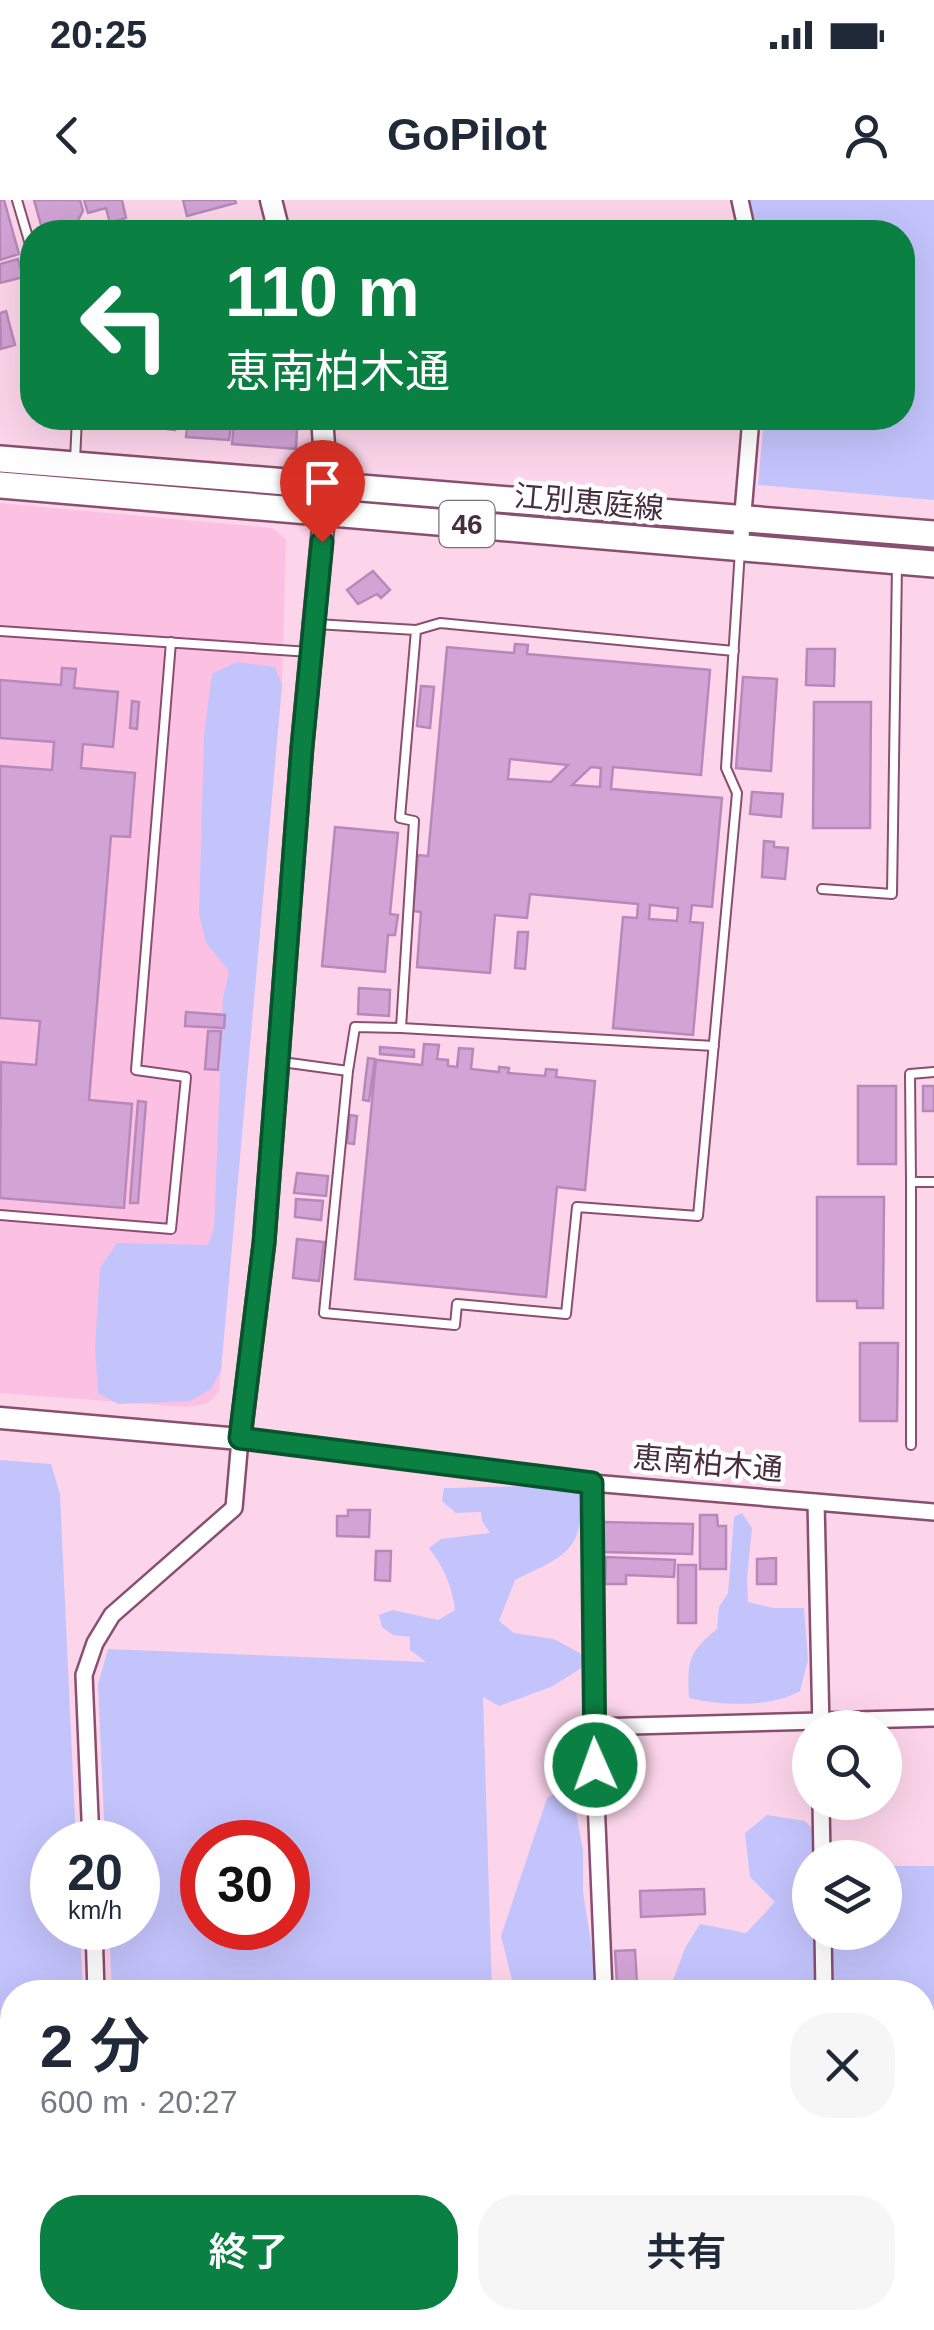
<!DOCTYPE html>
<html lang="ja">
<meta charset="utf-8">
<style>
body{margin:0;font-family:Arial,"Noto Sans JP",sans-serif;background:#f6f6f7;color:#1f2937;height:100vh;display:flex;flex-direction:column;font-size:38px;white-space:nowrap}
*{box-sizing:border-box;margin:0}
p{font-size:32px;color:#747a83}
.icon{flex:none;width:55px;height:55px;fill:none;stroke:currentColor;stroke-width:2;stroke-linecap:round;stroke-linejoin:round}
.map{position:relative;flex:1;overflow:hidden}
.side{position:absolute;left:0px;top:1780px;width:935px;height:350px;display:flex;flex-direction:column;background:#fff;border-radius:40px 40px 0 0;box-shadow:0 10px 40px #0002}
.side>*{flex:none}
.banner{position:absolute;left:20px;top:20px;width:895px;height:210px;border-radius:40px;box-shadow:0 10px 40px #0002;background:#0b8043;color:#fff;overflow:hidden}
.controls{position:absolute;left:792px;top:1510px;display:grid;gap:20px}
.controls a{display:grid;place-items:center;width:110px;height:110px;border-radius:50%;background:#fff;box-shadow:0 10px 40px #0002;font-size:50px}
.speed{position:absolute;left:30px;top:1620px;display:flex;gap:20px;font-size:50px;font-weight:700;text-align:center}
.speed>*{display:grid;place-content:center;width:130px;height:130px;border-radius:50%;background:#fff;box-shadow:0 10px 40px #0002;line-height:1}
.speed small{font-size:25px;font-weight:400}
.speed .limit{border:15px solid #d22;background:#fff;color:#111}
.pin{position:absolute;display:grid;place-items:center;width:85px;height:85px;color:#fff;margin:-102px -42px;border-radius:50% 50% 50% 0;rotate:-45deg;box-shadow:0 0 10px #0007}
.pin .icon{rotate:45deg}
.me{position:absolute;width:110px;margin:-55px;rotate:358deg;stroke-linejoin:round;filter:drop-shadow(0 0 8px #0008)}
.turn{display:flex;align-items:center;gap:35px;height:210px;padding:0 40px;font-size:45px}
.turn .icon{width:130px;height:130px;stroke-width:2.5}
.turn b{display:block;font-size:70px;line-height:85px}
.round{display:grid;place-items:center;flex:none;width:105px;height:105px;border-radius:40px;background:#f6f6f7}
.head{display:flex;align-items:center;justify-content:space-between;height:170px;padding:0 40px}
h1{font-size:60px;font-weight:600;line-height:75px}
.button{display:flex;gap:20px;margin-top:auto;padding:20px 40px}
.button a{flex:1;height:115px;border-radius:40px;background:#0b8043;color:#fff;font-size:40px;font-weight:600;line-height:115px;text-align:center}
.button a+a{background:#f6f6f7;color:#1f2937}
.status{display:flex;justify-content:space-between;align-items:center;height:70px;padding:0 50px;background:#fff;direction:ltr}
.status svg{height:28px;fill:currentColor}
header{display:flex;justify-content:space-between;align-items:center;height:130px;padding:0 40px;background:#fff;font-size:45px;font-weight:600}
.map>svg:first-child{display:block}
</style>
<div class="status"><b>20:25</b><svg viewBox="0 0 49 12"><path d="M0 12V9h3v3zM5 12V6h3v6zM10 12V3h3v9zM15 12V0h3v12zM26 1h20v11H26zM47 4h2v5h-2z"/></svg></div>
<header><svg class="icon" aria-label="back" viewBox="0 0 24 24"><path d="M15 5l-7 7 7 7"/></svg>GoPilot<svg class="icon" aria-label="person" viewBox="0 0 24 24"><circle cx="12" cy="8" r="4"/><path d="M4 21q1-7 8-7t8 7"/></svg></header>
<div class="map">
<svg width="934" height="2130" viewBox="0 0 934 2130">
<rect width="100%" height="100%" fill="#fdd5ea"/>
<!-- built -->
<path fill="#fcc1e2" d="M0 303 272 328 286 339 282 485 219 1192 207 1204 186 1207 0 1193Z"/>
<!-- green -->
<path fill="#c4c4fd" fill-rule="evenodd" d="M748 0H934V300L758 285 764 218H902V32H756Z
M236 462 275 467 282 485 221 1170 211 1189 190 1201 118 1204 98 1193 95 1147 100 1068 117 1043 208 1045 214 1028 223 798 229 771 206 743 199 714 204 535 212 474Z
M0 1260 51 1264 60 1294 76 1642H52V1728H80L83 1792H12V2118H97L98 2130H0Z
M532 1286 580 1290C586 1351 564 1356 515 1380L499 1421 514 1433 554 1439 580 1453 585 1466 551 1487 499 1506 483 1497 492 1792H112L109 1728H138V1642H105L98 1484 108 1449 426 1462 410 1450V1437L393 1435 382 1427 379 1415 393 1410 438 1420 455 1410C452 1386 444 1368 429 1348L441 1339 490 1333 482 1321 481 1312 456 1313 442 1301 444 1288ZM288 1642V1728H202V1642Z
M742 1313 752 1328 747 1379 748 1402 774 1408H804L808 1460 800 1491C769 1508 724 1506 689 1498 687 1460 689 1452 717 1429L719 1407 728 1393 734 1317Z
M571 1585 583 1650V1692L596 1774 631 1792H515L501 1736 547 1598Z
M767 1615 805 1621 839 1657 810 1658V1732H885V1666H934V2130H572L570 2118H922V1792H663L671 1786 685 1748 700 1724 746 1733 775 1702 750 1677 745 1633Z
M127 2118H502L503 2130H128Z"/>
<!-- building -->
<path fill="#d2a3d5" stroke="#b789ba" stroke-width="2.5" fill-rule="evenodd" d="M0 0H4L19 54 0 60Z
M34 0H80L83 11 77 22 80 32H43Z
M84 0H122L126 18 110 23 106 8 88 13Z
M183 0H235L236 3 187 16Z
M18 59 23 77 0 83V64Z
M6 111 15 145 1 149 0 113Z
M159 218H176L175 230 158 228Z
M188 218H232L229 240 186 237Z
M234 222 297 227 296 249 232 244Z
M373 371 390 390 381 398 377 394 358 404 347 390Z
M515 444 528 445 527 454 710 470 701 575 613 567 611 589 722 598 712 707 692 705 690 722 703 723 693 835 613 828 623 717 637 718 638 704 530 694 527 718 495 715 490 773 417 767 421 712 413 711 418 655 428 656 447 447 514 453ZM510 559 568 565 551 582 508 579ZM591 567 601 568 600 587 572 585ZM650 705 678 708 677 721 649 719Z
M807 449H835L834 486 806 485Z
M62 468 76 469 74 488 118 492 113 547 83 544 81 568 135 573 130 637 111 636 89 900 132 904 124 1008 0 998 1 862 36 865 40 821 0 818V566L52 570 54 542 0 538V480L61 485Z
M743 477 777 479 771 571 736 568Z
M421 486 434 487 430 528 417 526Z
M132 501 139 502 137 529 130 528Z
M814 502H871L870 628H813Z
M752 592 783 594 781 617 750 614Z
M335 627 398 633 390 714 398 715 395 735H388L385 772 322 766Z
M764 641 774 642V647L788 648 785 679 762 677Z
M518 732H528L525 769 515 768Z
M359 788 390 790 389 816 358 814Z
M186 812 225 815 224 828 185 826Z
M208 831H221L218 870 205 869Z
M424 844 439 845 437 859 448 860V866L457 867 459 848 473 849 471 869 499 872V867L509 868 508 873 545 876 546 869 557 870 556 877 595 881 585 990 557 987 546 1097 355 1079 376 860 422 865Z
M380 847 414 850V857L380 854Z
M368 858 375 859 369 901 363 900Z
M858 886H896V964H858Z
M923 886H934V911H923Z
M138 901 146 902 138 1003H130Z
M350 915 357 916 354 944 347 943Z
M297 973 328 976 326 996 294 993Z
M817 997H884L883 1108H857V1101H817Z
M296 999 323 1001 321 1020 295 1017Z
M297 1039 324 1042 319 1081 293 1078Z
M860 1143H898L897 1221H860Z
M348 1310H370L369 1337 337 1336V1316H348Z
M700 1315H717L718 1326H726V1369H700Z
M602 1322 693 1324 692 1354 601 1352Z
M376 1351H391L390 1381 375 1380Z
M606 1357 675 1360 674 1377 626 1375V1384H605Z
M776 1358V1384H757V1359Z
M678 1365H696V1423H678Z
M704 1689 705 1714 641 1717 640 1691Z
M635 1750 637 1783 617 1784 615 1751Z"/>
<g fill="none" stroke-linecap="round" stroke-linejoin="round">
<defs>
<path id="service" d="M17 0 32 51
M75 260 77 218
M316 424 416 430 440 423 734 451
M416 430 400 618 414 621 401 828 714 846
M0 431 310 452
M822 689 892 694 897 365
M282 862 348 871 355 827 401 828
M348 871 324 1113 455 1125 457 1104 566 1114 577 1007 698 1016 737 593 726 568 740 350
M911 982 910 874 934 872
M0 1015 171 1029 186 877 136 870 171 442
M911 1245V982H934"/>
<path id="minor" d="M740 0 747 32
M740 348 751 218
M592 1283 593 1527 604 1792
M816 1302 821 1528
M593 1527 934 1518
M821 1602 822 1658
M91 1642 84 1475 95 1443 112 1415 234 1308 240 1239 592 1283 934 1312
M94 1728 96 1792
M823 1732 824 1792
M922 1845H934
M922 2089H934
M111 2118 112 2130"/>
<path id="tertiary" d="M271 0 279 32
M0 1218 240 1239 264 1043 302 547 327 286 322 218"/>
<path id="primary" d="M0 259 934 334
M0 285 934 364"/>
</defs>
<!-- service casing -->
<use href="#service" stroke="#884f70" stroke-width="12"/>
<!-- minor casing -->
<use href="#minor" stroke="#884f70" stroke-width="20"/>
<!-- tertiary casing -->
<use href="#tertiary" stroke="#884f70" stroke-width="25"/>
<!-- primary casing -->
<use href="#primary" stroke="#884f70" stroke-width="30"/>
<!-- service -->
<use href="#service" stroke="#fff" stroke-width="8"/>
<!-- minor -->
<use href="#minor" stroke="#fff" stroke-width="15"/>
<!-- tertiary -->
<use href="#tertiary" stroke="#fff" stroke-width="20"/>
<!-- primary -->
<use href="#primary" stroke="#fff" stroke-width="25"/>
</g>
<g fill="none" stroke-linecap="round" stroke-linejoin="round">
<defs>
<path id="route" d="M322 342 302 547 264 1043 240 1238 592 1283 595 1565"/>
</defs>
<!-- route casing -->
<use href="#route" stroke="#07532c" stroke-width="25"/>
<!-- route -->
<use href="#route" stroke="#0b8043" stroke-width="18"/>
</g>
<g text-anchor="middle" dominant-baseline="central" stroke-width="9" stroke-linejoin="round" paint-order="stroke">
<!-- shield labels -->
<rect fill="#fff" stroke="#7f6d77" stroke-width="2.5" x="439.5" y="301" width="55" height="46" rx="8"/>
<g font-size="28" font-weight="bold" fill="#482e3d">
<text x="467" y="324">46</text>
</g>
<!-- street labels -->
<g font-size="30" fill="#482e3d" stroke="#fff">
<text transform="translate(589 302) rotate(5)">江別恵庭線</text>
<text transform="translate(708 1263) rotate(5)">恵南柏木通</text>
</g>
</g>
</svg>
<div class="controls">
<a><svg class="icon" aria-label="search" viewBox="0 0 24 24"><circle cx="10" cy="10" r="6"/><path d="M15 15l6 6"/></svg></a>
<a><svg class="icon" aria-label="layers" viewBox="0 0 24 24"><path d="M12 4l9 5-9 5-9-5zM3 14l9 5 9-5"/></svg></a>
</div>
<div class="speed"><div>20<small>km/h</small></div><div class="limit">30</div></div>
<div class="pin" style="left:322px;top:342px;background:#d93025"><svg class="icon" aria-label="arrive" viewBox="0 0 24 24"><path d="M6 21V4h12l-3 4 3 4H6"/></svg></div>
<svg class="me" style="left:595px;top:1565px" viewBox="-20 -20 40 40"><circle r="17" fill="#0b8043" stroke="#fff" stroke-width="3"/><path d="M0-11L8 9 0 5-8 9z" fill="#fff"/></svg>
<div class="banner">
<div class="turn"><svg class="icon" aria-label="left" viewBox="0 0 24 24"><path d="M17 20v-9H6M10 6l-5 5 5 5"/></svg><div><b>110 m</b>恵南柏木通</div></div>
</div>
<section class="side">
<div class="head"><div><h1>2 分</h1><p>600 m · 20:27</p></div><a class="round"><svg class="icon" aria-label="close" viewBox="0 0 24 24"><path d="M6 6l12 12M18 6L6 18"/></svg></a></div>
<div class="button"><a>終了</a><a>共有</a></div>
</section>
</div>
